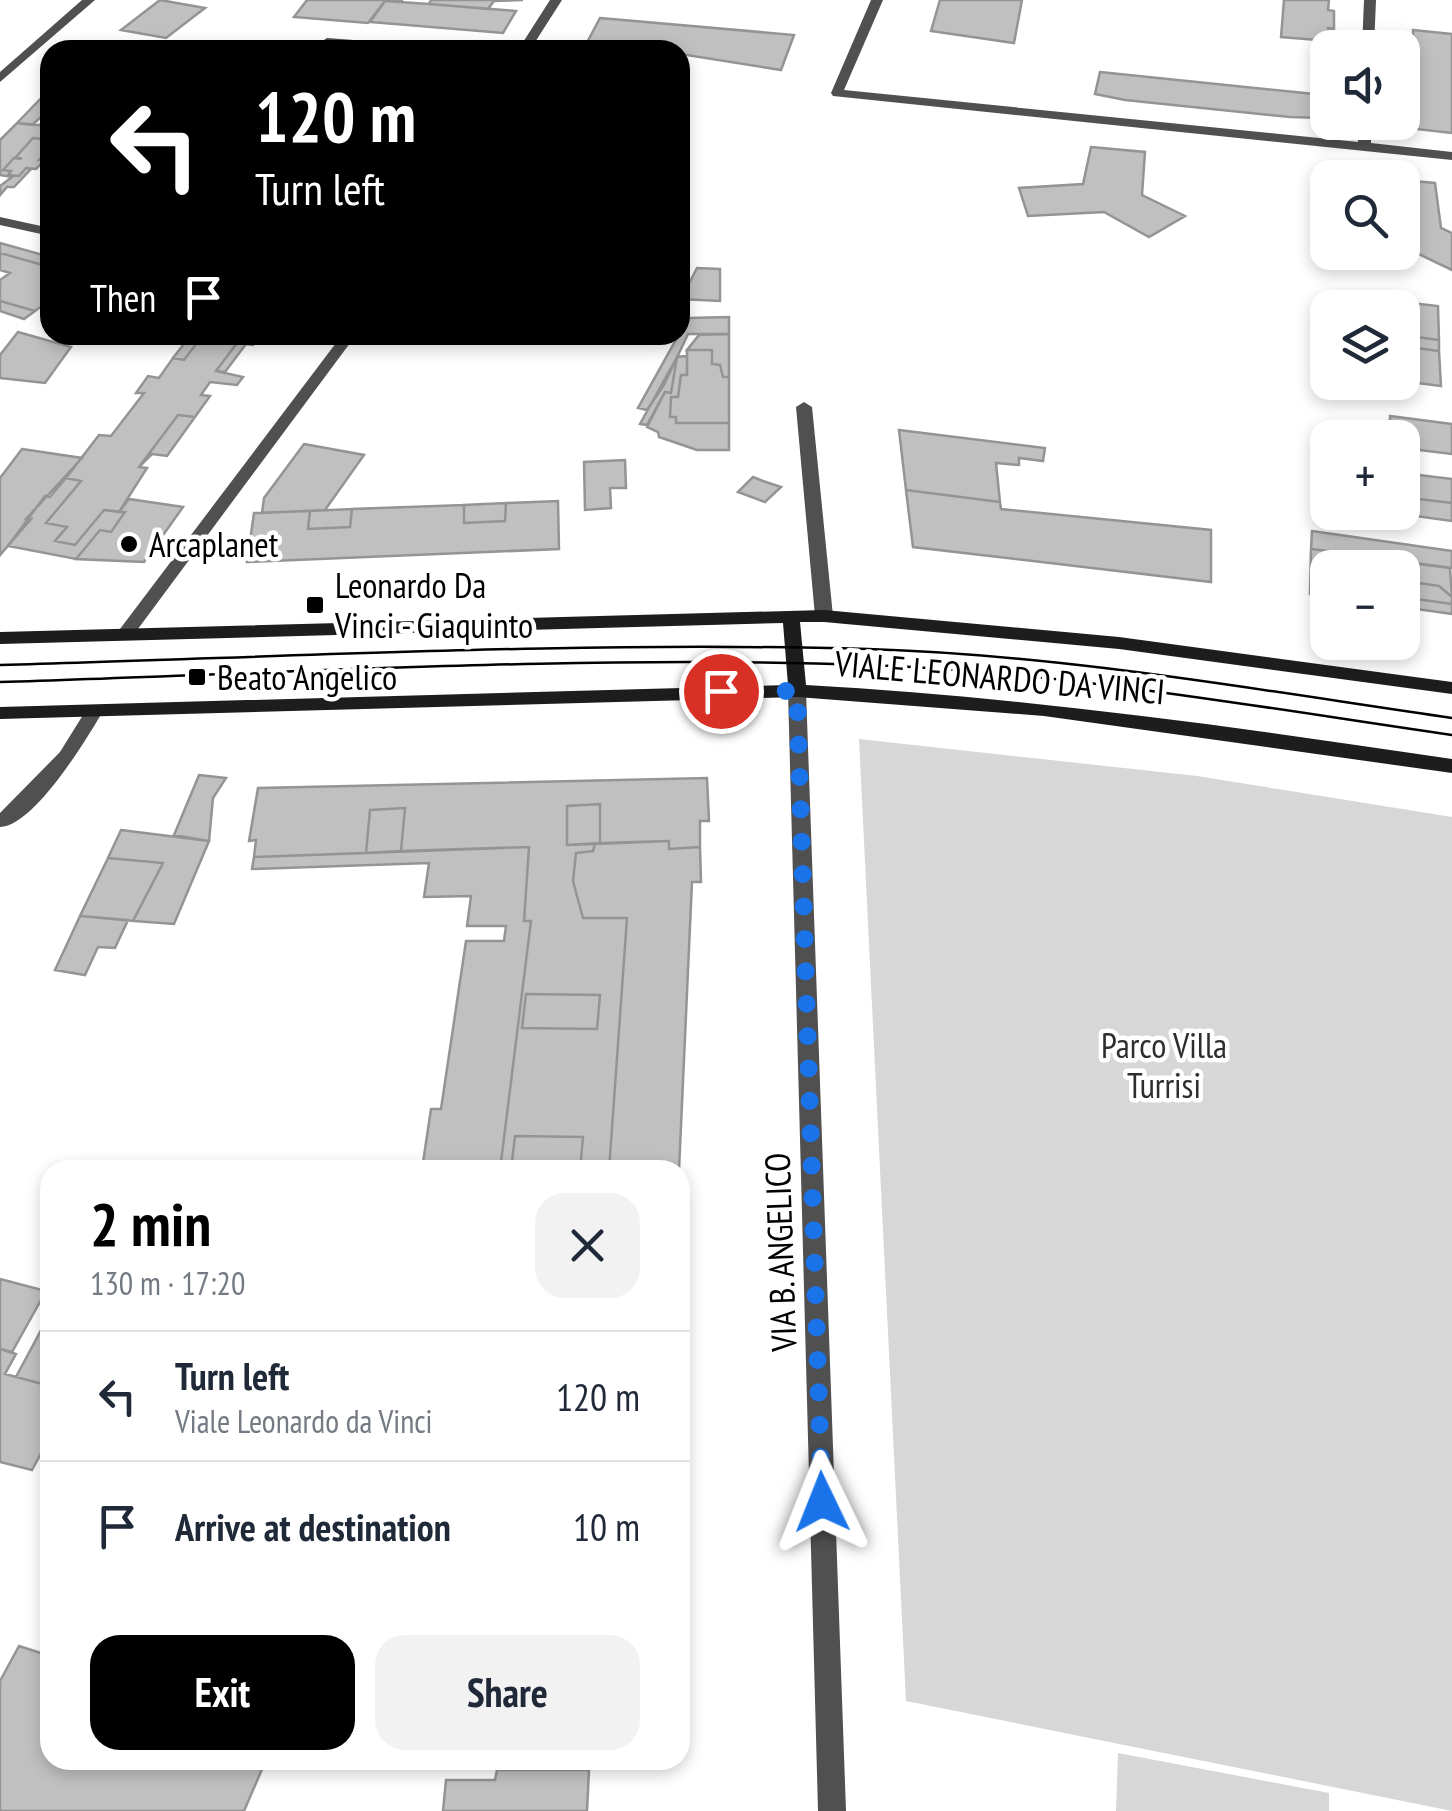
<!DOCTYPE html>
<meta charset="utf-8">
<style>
body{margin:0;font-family:"PT Sans Narrow",sans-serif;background:#f2f2f3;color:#1f2937;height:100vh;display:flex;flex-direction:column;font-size:38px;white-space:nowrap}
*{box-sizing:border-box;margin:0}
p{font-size:32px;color:#747a83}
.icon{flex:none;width:55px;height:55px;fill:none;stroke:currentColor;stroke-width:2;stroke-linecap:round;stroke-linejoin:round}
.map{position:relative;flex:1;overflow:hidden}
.drawer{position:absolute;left:40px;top:1160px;width:650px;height:610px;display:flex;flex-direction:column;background:#fff;border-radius:30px;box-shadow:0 5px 15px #0003}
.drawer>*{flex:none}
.top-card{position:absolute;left:40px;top:40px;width:650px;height:305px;border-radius:30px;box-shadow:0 5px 15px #0003;background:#000;color:#fff;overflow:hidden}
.controls{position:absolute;left:1310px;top:30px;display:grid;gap:20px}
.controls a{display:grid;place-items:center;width:110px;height:110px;border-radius:20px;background:#fff;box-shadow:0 5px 15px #0003;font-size:50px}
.pin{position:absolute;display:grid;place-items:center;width:85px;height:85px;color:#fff;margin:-42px;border:5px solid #fff;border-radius:50%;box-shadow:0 2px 10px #0007}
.me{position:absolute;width:110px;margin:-55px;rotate:358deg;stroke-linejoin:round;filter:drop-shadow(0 0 8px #0008)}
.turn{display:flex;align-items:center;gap:35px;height:210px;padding:0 50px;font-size:45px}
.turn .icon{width:130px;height:130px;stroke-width:2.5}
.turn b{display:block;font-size:70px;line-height:85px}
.then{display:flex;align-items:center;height:95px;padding:0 50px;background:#0003;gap:20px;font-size:38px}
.round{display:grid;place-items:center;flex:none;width:105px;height:105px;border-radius:30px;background:#f2f2f3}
.head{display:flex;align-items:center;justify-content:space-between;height:170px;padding:0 50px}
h1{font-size:60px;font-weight:800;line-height:75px;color:#000}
.primary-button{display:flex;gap:20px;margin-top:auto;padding:20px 50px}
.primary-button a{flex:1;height:115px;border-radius:30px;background:#000;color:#fff;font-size:40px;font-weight:800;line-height:115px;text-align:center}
.primary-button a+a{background:#f2f2f3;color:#1f2937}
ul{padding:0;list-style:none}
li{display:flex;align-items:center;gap:30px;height:130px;padding:0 50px;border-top:2px solid #e0e1e3}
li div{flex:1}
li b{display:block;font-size:38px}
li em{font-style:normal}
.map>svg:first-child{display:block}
</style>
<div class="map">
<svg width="1452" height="1811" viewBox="0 0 1452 1811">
<rect width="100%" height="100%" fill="#fff"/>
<!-- green -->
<path fill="#d7d7d7" d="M859 739 1197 776 1452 817V1811L906 1701Z
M1118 1753 1329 1793V1811H1116Z"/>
<!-- building -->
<path fill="#c0c0c0" stroke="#949494" stroke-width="2.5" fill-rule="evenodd" d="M160 0 205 8 166 38 121 30Z
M307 0H403L385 1 368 23 294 17Z
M431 0H523L494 1 488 9 429 4Z
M940 0H1022L1014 43 931 31Z
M1284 0H1329L1328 10 1334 11V29L1328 28 1329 41 1281 37Z
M385 1 429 4 516 11 503 33 370 22Z
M600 18 794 35 781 70 680 54V50H583Z
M1413 30 1452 34V133L1416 129Z
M1100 72 1324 95 1326 106 1322 118 1290 117 1125 100 1095 94Z
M50 89V109L32 125 17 123Z
M17 123 50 126V140L33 138 16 157 22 159 14 158 3 170 11 171 8 175 19 176 26 168 31 169 14 187H7L0 195V186L12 177 0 175V140Z
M33 138 50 140V148L39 160 44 161 36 169 26 168 19 176 8 175 11 171 3 170 14 158 22 159 16 157Z
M1091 147 1145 152 1142 195 1185 216 1149 237 1104 212 1028 216 1019 188 1083 184Z
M1402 180 1435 183 1441 228 1452 233V270L1402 246Z
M0 243 50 257V267L0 253Z
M0 253 50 267V300L35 311 0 301V280L10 273 0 270Z
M697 268 720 269V301L681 299Z
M1376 299 1438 306 1439 340 1402 335V308H1376Z
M0 301 35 311 24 319 0 311Z
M729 317V334H688L664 385 647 410 638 408 688 318Z
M18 332 71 347 45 383 0 378V355Z
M729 334V377H723L720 365 712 364V350H687L699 335Z
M191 335H203L184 360 173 358Z
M203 335H243L216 371 243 377 237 385 210 382 201 395 210 396 195 417 178 415 139 467 147 468 119 512 104 510 75 545 55 541 67 527 46 523 81 481 66 478 99 435 111 436 144 393H136L148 376 159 378 173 358 184 360Z
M243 335H261L253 345 246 344 225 372 216 371Z
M1402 335 1439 340V351L1402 346Z
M1402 346 1439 351 1441 386 1402 381Z
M687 350H712V364L720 365 723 377H729V423H676V417H670L671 397H678L681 375H687Z
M687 356V375H681L678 397H671L670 417H676V423H729V450H697L659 437 658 432 647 427 665 392 671 393 677 357Z
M677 357 671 393 665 392 647 425 640 424Z
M178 415 195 417 167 456 152 454 139 467Z
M1390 416 1452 424V454L1402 448V438H1390Z
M1350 427 1390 432V438H1350Z
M899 430 1045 448 1043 461 1019 458V465L996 463 1000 502 906 490Z
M304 444 364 455 325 510 262 513 264 498Z
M22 449 82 458 26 519H31L0 555V478Z
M625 460 626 488H610L611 508 585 510 584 462Z
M1402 473 1452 479V503L1402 497Z
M753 477 763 481 781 487 765 502 738 492Z
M66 478 81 481 46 523 67 527 55 541 75 545 104 510 125 512 111 532 100 530 76 559 8 546 45 496 50 497Z
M906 490 1000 502 1001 509 1211 530V582L913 547Z
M1402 497 1452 503V521L1387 512H1402Z
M129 499 183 507 144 562 76 559 100 530 111 532 125 512H119Z
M558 501 559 549 247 562 254 513 310 511 308 529 350 527 352 509 464 505V523L505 521 506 503Z
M506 503 505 521 464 523V505Z
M352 509 350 527 308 529 310 511Z
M1312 531 1452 551V568L1311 549Z
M1311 549 1337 552V568H1328V597L1310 594Z
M1337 552 1355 555V568H1337Z
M1355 555 1410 563 1411 582 1439 586 1452 597V604L1402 597V568H1355Z
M1410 563 1450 568 1452 597 1439 586 1411 582Z
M1402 597 1452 604V614L1402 607Z
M199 775 226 778 213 798 209 841 174 835Z
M707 778 709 821H700V847L669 849V841L600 843V804L567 806V845L595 844 593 851 576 853 573 881 583 918H627L609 1170H580L583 1137 515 1136 511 1170H500L531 921H524L529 847 401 851 405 808 370 810 366 853 254 857 256 840 249 841 258 788ZM526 994 600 995 597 1029 522 1028Z
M600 804V843L567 845V806Z
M405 808 401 851 366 853 370 810Z
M121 830 209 841 174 924 133 921 163 863 108 858Z
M669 841V849L700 847 701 882H692L679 1170H609L627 918H583L573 881 576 853 593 851 595 844Z
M529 847 524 921H531L500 1170 422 1169 431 1109H441L466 941H504L506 926H467L471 896 424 897 429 863 252 869 254 857Z
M108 858 163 863 133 921 80 916Z
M80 916 128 920 115 948 98 947 85 975 55 970Z
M526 994 600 995 597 1029 522 1028Z
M515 1136 583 1137 580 1170H511Z
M0 1279 46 1291 12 1352 0 1349Z
M46 1321 50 1322V1386L16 1377Z
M0 1349 16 1354 5 1374 50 1386V1437L32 1470 0 1462Z
M19 1646 50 1656V1760H266L244 1811H0V1681Z
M497 1770H589L587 1811H443L446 1780H495Z"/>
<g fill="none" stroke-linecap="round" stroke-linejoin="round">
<!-- street -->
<path fill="#505050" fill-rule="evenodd" d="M82 0H95L0 82V72Z
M550 0H562L530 50H518Z
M871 0H883L844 90 1358 142 1359 122H1371V143L1452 152V160L833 96 831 93Z
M1364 0H1376L1374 48H1362Z
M327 38 434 46 440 50H386L323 45 321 42Z
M0 217 50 228V236L0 225Z
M342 335H356L132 637H120L117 633 120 629Z
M804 402 812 407 833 616 824 622 815 616 796 407Z
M797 685 806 691 846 1811H818L788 691Z
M94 705 103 711C87 739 33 827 0 827V813L60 752 88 707Z"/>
<!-- secondary -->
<path fill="#1d1d1d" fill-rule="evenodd" d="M824 610 1119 637 1452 682V694L1119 649 824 622H800L806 685C1023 697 1237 727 1452 759V773L1044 716 797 697 0 719V707L788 685 783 623 0 644V632Z"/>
<!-- tram -->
<path stroke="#000" stroke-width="2.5" d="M0 665C289 657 579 641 868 649 1064 655 1258 690 1452 718
M0 682C289 673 579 655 868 665 1064 672 1258 707 1452 735"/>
</g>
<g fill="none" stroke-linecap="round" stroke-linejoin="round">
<!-- route -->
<path stroke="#1a73e8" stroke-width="18" stroke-dasharray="0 32.4" d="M721 691H797L822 1502"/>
</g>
<!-- markers -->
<g fill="#000" stroke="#fff" stroke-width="4">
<circle cx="129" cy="544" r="10"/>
<rect x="305" y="595" width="20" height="20" rx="5"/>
<rect x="187" y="667" width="20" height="20" rx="5"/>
</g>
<g text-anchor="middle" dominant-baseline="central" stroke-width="9" stroke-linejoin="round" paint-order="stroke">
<!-- poi labels -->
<g font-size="35" fill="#000" stroke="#fff" text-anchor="start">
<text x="149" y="544">Arcaplanet</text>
<text x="335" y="585">Leonardo Da<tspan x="335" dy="40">Vinci - Giaquinto</tspan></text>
<text x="217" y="677">Beato Angelico</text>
</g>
<!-- street labels -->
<g font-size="35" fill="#000" stroke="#fff">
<text transform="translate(1000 677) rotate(5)">VIALE LEONARDO DA VINCI</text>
<text transform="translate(780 1252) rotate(-92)">VIA B. ANGELICO</text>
</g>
<!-- park labels -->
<g font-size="35" fill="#2e2e2e" stroke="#fff">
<text x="1164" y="1045">Parco Villa<tspan x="1164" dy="40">Turrisi</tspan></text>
</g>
</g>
</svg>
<div class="controls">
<a><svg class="icon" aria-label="sound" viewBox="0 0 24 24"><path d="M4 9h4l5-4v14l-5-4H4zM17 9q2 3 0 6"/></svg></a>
<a><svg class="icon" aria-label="search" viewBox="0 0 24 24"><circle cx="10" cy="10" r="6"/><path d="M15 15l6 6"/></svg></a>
<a><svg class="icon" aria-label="layers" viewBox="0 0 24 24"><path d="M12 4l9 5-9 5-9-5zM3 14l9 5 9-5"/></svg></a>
<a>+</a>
<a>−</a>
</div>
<div class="pin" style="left:721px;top:691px;background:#d93025"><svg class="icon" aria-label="arrive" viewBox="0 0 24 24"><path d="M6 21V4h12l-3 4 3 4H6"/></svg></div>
<svg class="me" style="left:822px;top:1502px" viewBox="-20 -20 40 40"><path d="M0-17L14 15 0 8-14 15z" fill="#1a73e8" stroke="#fff" stroke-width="4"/></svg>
<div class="top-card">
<div class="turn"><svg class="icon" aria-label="left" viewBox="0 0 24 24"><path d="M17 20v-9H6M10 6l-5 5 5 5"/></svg><div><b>120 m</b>Turn left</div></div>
<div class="then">Then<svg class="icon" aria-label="arrive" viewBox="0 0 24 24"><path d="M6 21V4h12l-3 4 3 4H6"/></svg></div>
</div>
<section class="drawer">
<div class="head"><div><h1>2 min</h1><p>130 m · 17:20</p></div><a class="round"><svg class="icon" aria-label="close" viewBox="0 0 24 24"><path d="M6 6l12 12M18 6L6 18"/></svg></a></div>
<ul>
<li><svg class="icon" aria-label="left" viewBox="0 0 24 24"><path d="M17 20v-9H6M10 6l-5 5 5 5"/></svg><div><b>Turn left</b><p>Viale Leonardo da Vinci</p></div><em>120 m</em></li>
<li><svg class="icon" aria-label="arrive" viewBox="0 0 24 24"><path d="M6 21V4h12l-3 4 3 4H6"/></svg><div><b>Arrive at destination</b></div><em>10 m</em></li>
</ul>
<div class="primary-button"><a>Exit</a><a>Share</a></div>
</section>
</div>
